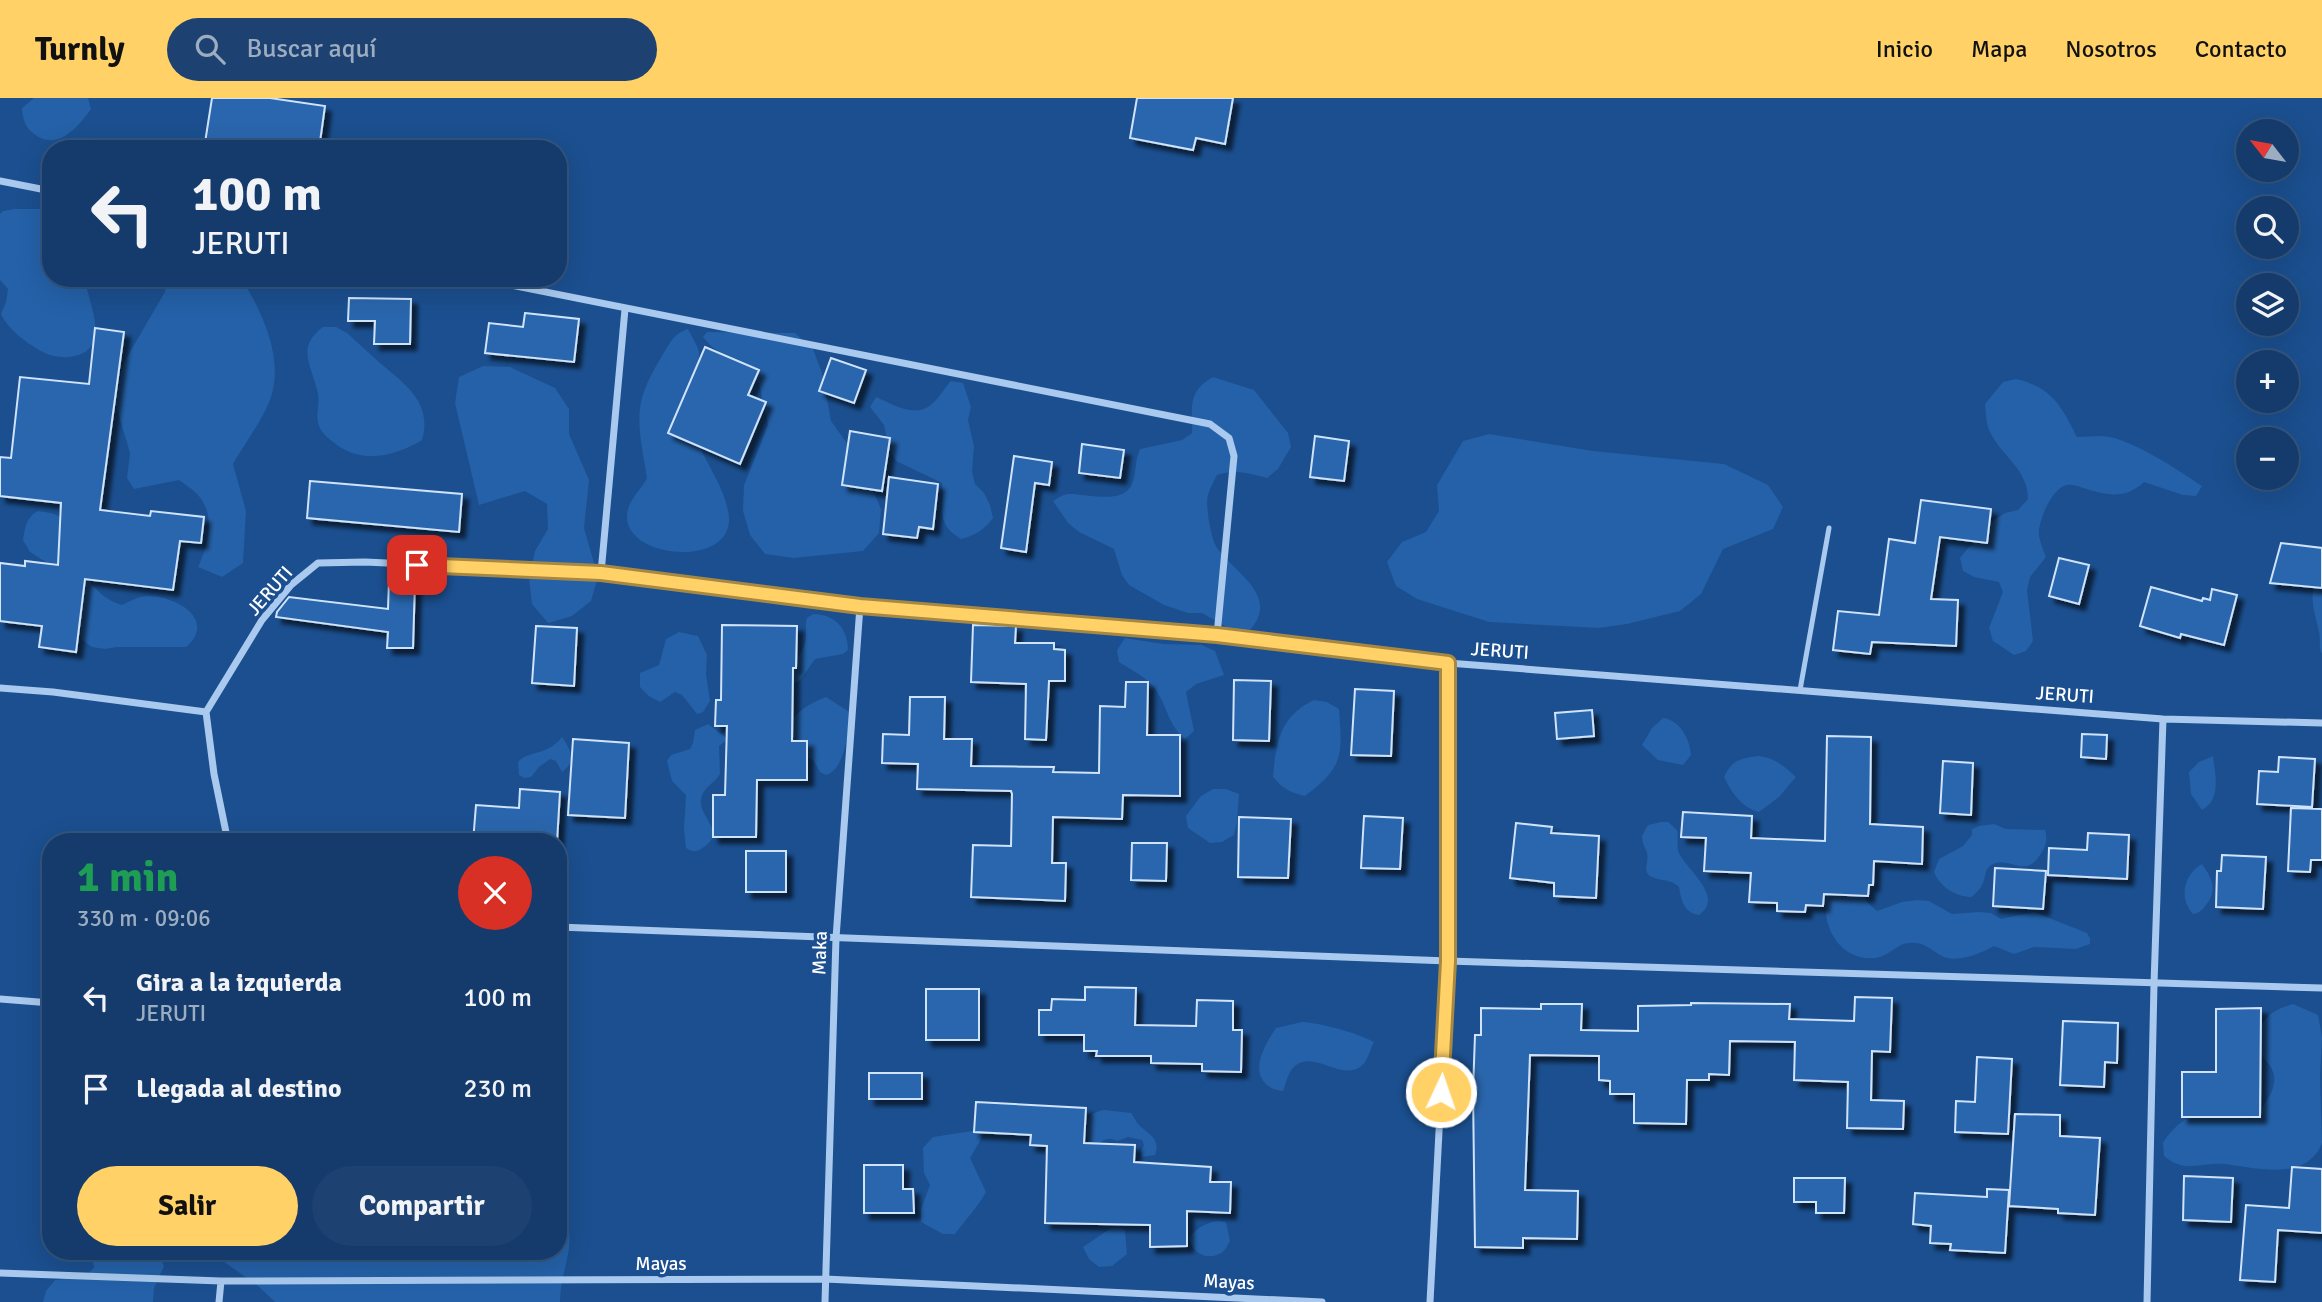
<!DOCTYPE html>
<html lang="es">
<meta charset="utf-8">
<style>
body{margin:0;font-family:Signika,sans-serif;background:#1d4271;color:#f1f3f6;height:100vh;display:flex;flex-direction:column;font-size:26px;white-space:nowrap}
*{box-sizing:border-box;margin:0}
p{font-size:23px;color:#9dadc1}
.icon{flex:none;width:38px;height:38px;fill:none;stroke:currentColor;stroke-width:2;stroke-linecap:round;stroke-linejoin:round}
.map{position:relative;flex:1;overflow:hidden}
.panel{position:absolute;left:42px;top:735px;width:525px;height:427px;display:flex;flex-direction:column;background:#143b6b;border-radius:28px;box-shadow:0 7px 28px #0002,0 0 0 2px #33557e}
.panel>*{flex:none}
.hud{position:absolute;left:42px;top:42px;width:525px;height:147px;border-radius:28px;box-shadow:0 7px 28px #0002,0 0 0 2px #33557e;background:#143b6b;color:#f1f3f6;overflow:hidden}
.needle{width:46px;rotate:301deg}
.buttons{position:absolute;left:2236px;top:21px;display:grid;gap:14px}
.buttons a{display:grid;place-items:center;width:63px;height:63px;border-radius:50%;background:#143b6b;box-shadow:0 7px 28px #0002,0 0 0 2px #33557e;font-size:35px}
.pin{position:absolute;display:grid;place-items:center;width:60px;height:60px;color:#fff;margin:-30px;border-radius:14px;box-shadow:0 4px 10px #0006}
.me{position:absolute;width:77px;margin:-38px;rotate:3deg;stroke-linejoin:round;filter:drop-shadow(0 0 5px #0008)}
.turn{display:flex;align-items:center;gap:24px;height:147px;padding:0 35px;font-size:32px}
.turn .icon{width:91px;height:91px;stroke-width:2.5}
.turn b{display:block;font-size:49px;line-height:60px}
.round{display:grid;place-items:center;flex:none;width:74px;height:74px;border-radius:37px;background:#1d4271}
.head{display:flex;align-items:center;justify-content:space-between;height:119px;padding:0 35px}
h1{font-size:42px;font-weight:700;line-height:52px;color:#1e9e55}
.button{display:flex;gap:14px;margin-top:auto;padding:14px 35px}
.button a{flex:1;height:80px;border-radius:42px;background:#ffd166;color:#111;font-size:28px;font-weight:700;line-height:80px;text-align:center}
.button a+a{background:#1d4271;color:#f1f3f6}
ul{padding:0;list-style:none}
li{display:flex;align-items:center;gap:21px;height:91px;padding:0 35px}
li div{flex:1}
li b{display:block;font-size:26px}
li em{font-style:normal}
header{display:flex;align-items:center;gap:42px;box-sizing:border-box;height:98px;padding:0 35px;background:#ffd166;color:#111}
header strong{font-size:33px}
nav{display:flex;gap:38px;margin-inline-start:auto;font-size:24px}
.search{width:490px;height:63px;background:#1d4271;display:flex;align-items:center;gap:18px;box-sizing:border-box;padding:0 24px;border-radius:38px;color:#9dadc1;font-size:26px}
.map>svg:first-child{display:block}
</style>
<header>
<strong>Turnly</strong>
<div class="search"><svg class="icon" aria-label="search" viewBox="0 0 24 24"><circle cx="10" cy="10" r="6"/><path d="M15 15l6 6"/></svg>Buscar aquí</div>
<nav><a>Inicio</a><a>Mapa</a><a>Nosotros</a><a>Contacto</a></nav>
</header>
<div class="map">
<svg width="2322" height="1204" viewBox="0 0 2322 1204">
<defs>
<filter id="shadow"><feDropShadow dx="6" dy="6" stdDeviation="2" flood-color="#0009"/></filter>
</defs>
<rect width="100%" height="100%" fill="#1b4f8f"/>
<!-- green -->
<path fill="#2461a8" d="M34 0H88L91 11C79 28 59 52 37 38 26 31 23 24 22 10Z
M14 111H40L51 113V180H85C87 200 101 225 93 245 86 261 59 262 45 255 29 247 8 232 1 216L6 204 8 191 0 182V116L3 113Z
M167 180H241C262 213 284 260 271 299 264 320 245 345 233 366L246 413 243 465 222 479 198 469C208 447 217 417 197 396 192 391 185 386 179 382L134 391 127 380 130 355 115 304 124 264 165 194Z
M323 229H336L347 235C358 245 369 255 380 265 405 286 433 305 422 342 396 358 363 366 337 347 329 341 323 337 319 328 315 318 320 306 318 296 312 267 295 250 323 229Z
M688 231C691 238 698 247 699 255 700 276 683 290 689 312 692 323 695 336 699 347 709 370 728 396 729 421 730 470 624 461 627 417 628 402 641 392 647 380 638 324 631 308 662 258 670 245 673 236 688 231Z
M707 234 795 235 813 251 822 275 831 323 861 365 881 411 879 435 863 453 793 460 765 456 750 437 743 413 744 387 768 327 759 285 739 266 712 249 703 239Z
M483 268 510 269 555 290 569 311V336L589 382 584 430 598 479 591 503 572 518 548 525 532 506 529 480 535 453 548 431 547 406 525 393 479 407 455 305 459 279Z
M1213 279 1254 292 1288 335 1291 349 1278 371 1267 380C1248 375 1235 371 1217 377 1214 383 1210 390 1208 397 1205 407 1211 441 1217 450 1236 476 1282 499 1248 534H1235L1202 515H1188L1164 507 1129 487 1122 477 1114 451 1079 434 1068 425 1053 403C1058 400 1062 397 1068 396 1085 395 1120 407 1131 388 1137 377 1134 364 1140 351L1182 342 1192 335C1193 311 1186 294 1213 279Z
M2016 281C2052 289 2062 309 2077 339 2087 339 2099 337 2110 339 2138 345 2178 372 2202 388L2196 398 2183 397 2144 384C2125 402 2106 397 2083 390 2077 388 2072 386 2067 387 2052 390 2041 418 2039 432 2038 440 2043 451 2046 459L2030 479 2027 492 2033 543 2026 553 2014 557 1993 543 1989 530 2003 494 1999 484 1974 479 1963 473 1960 460 1968 450 1978 443 1994 422 2005 415 2018 412 2028 401C2028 371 2002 359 1990 334 1986 326 1986 315 1985 306L2003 284Z
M951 283 963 285 971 309 968 322 974 348 972 374 975 386 984 395 990 407 993 420C984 432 976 437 961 441 934 425 945 411 942 385L896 363 889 351 884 327 870 309 876 299C894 307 916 321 933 305 940 299 944 290 951 283Z
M1489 336 1593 353 1724 366 1768 387 1783 409 1773 431 1723 451 1701 496 1680 513 1627 526 1599 530 1489 524 1417 501 1396 488 1387 464 1402 444 1426 434 1439 413 1437 387 1463 343Z
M38 413C45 414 54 415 60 419 72 428 71 447 77 460 85 480 101 502 122 507 130 503 139 498 148 498 177 498 217 522 186 549H117L105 551 92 549 81 541 80 512 52 468 30 454 23 442C25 430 26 419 38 413Z
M2322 472V556C2318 549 2321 542 2319 534 2313 506 2307 498 2322 472Z
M813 516C834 516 848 530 848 552L843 556 815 561 801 581 791 588 785 572C796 563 806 552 806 537 806 530 805 526 807 520Z
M679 534 698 538 707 557 706 576 710 603 703 614 697 616 682 597 675 594 660 604 649 598 640 589V575L659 567 666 541Z
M1125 540 1163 546 1202 547 1215 553 1224 577 1196 586 1186 594 1194 633 1185 641C1170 629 1168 613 1159 597 1151 581 1133 573 1119 564L1117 552Z
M826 599 848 613 850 620C848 637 844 672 826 677L820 674 814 663 798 654 784 632C795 615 807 606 826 599Z
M1314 602 1327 604 1339 611C1342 657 1345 668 1305 698 1290 695 1282 690 1273 679 1276 644 1280 618 1314 602Z
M1663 620C1680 622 1690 641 1691 657L1683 667 1658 662 1642 647 1652 630Z
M708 626 728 641 719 648 720 676C714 686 703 689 701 702 699 721 729 734 701 751 695 754 692 754 686 750L684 732 686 697 672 683 667 663 671 657 690 651 693 645 695 632Z
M562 639C571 652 577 663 562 674L556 663 550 661 539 669 531 679 524 680 519 677 518 664C528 652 546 659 562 639Z
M1758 658C1775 660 1783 667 1796 679L1779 699 1759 714C1741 709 1732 695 1724 679 1733 661 1739 661 1758 658Z
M2213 658C2215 676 2222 701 2202 712L2191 696 2189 674 2199 664Z
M1213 691H1226L1239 696 1237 724 1234 737 1222 744 1210 745 1188 730 1186 718 1201 698Z
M1661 724H1668L1677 732C1679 739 1676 748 1679 755 1687 772 1725 799 1699 817 1684 815 1681 802 1679 789 1672 783 1667 783 1658 781 1638 776 1650 767 1647 755 1645 749 1642 745 1642 738L1648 727Z
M1994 726 2006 731 2045 732C2048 741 2046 749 2040 757 2025 782 2008 756 1991 767 1984 772 1986 780 1982 787 1980 792 1975 795 1972 799 1956 799 1940 789 1934 774L1939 761 1963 748 1972 737V731L1979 728Z
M2202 766C2212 780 2218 792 2206 807 2202 812 2200 815 2193 816 2178 800 2184 776 2202 766Z
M1830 784 1861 791 1867 804 1877 813 1902 804 1917 802 1929 803 1952 816 1979 814 1991 815 2001 821 2034 814 2087 835 2090 840V846L2076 851 2034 849 2014 856 1994 848C1982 855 1963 863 1948 860 1935 858 1928 843 1909 845 1896 846 1889 858 1876 860 1834 864 1816 817 1830 784Z
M2293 906 2318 917 2322 939 2320 979 2322 1045C2307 1084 2256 1070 2225 1066 2200 1064 2185 1076 2164 1058L2163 1045C2173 1028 2191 1014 2212 1012 2224 1011 2239 1018 2250 1021 2262 1011 2279 991 2273 974 2271 966 2261 960 2259 951 2253 926 2270 912 2293 906Z
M1302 924C1322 925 1357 935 1374 944 1371 950 1369 958 1365 964 1346 989 1314 949 1294 969 1288 974 1286 986 1283 993 1278 992 1271 991 1267 987 1249 972 1266 945 1276 930Z
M1104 1012 1131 1015C1132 1016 1138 1026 1138 1026 1149 1037 1161 1040 1155 1057L1142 1059 1141 1053 1144 1047 1142 1042 1128 1039 1117 1043C1108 1038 1103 1042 1096 1048L1089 1047C1084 1030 1084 1015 1104 1012Z
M972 1033 985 1034 970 1060 986 1094C978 1109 965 1122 955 1136H943L921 1124V1111L930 1087 924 1075 923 1050 933 1039Z
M558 1105C582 1145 561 1163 560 1204H275L258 1188 209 1153H558Z
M1219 1123 1226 1124 1230 1143C1227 1148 1225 1154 1219 1156 1205 1163 1191 1153 1189 1140 1196 1130 1207 1124 1219 1123Z
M1118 1129 1125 1132 1127 1156 1112 1168 1099 1169 1089 1161 1083 1149 1111 1130Z
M94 1153H157L164 1168 154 1190 153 1204H43L46 1193 55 1182 84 1179 94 1170 92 1157Z"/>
<!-- building -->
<path fill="#2a66ad" stroke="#cfe3fa" stroke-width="2" filter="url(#shadow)" d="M212 0H270L325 8 319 51H204Z
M1137 0H1233L1225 46 1196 40 1193 52 1130 40Z
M349 200 411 201 410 246H374L375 223H348Z
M525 215 579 221 574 264 485 255 489 225 523 229Z
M95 230 124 234 100 412 150 418 151 413 204 419 201 445 180 443 173 492 85 481 76 554 39 549 42 528 0 523V465L25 468V463L58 467 61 405 0 398V359L11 360 20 279 89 286Z
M705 249 759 272 748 297 766 304 740 366 668 335Z
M831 260 866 272 854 305 819 293Z
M850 333 890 340 882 393 842 387Z
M1315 338 1349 343 1344 383 1310 379Z
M1082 346 1124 352 1120 380 1079 375Z
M1014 358 1052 364 1049 387 1035 385 1026 454 1001 450Z
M889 379 938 386 933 431 919 429 917 440 883 436Z
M310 383 462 396 459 434 307 420Z
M1921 402 1991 411 1987 445 1940 439 1931 501 1958 502 1956 548 1872 544 1870 556 1833 552 1838 513 1879 517 1889 441 1915 445Z
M2281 445 2322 450V490L2270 485Z
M2059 460 2089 467 2079 506 2049 498Z
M389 482 415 483 413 550H387L388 534 276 519 277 514 289 499 388 511Z
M2151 489 2202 503 2203 500 2210 502 2212 491 2237 497 2224 547 2181 536 2180 540 2140 528Z
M722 527 797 528 796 570H793L792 643H807V682H757L756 739H713V697H725L727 628H715L716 602H721Z
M973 527 1016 528 1015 545H1054V551L1065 552V583H1049L1046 642 1025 641 1026 586 971 584Z
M536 528 577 530 574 588 532 585Z
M1234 582 1271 583 1269 643 1233 642Z
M1126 584H1148L1147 637H1180V698L1123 697 1122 721 1053 719 1052 765H1066L1065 803 971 799 973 747 1011 748 1012 696 1011 693 917 691 918 666 882 665 883 636 909 637 910 599H945L944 641H972L971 668 1054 669 1053 674 1099 675 1100 608 1125 609Z
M1355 591 1394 593 1391 658 1351 657Z
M1592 612 1594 638 1557 641 1555 615Z
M2082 636 2107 637 2106 661 2081 659Z
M1827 638 1871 639 1870 726 1923 729 1922 766 1874 763 1873 787H1869L1868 798 1824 796 1823 808 1806 807 1805 814 1777 813V805L1749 804 1751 775 1704 773 1706 740 1681 739 1683 714 1752 718 1751 740 1825 743Z
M573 641 629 645 625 720 568 717Z
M2279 659 2315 661 2312 709 2257 706 2259 673 2278 674Z
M1943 663 1973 665 1971 717 1940 715Z
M520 691 560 694 557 744H473L476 707 519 710Z
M2291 710 2322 711V762H2311L2310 774 2288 773Z
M1364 718 1403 720 1400 771 1361 770Z
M1239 719 1291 721 1288 780 1238 779Z
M1516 725 1552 729 1551 735 1599 738 1596 800 1554 798V785L1510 780Z
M2088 735 2129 737 2127 781 2048 777 2049 750 2087 752Z
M1132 745H1167L1166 783 1131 782Z
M746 753H786V794H746Z
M2222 757 2266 759 2263 811 2216 809 2217 773H2221Z
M1995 770 2046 773 2043 811 1993 808Z
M1085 889 1136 890 1135 927 1196 928 1197 902 1233 903V932H1242L1241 974 1202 973V966L1151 965V958H1096L1097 953H1084V937H1039V912H1051L1052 901 1085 902Z
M926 891H979V942H926Z
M1855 899 1892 900 1890 954 1872 953 1871 1002 1904 1003 1903 1031 1847 1030 1848 984 1794 982 1795 944 1730 943 1729 977 1709 976V982H1687L1686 1026 1634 1025V996H1610V983L1599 982V958L1530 957 1525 1092 1578 1093 1577 1141 1523 1140V1150L1475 1149 1473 993 1475 937H1481V910L1541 911V906H1582L1581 932 1638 933V908L1691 907V905L1790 906 1789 921 1854 923Z
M2261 910 2260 1019H2182V974H2216V911Z
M2063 923 2118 925 2117 965 2105 964 2104 989 2060 987Z
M1977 959 2012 961 2008 1036 1955 1034 1956 1003 1975 1004Z
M869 975H922V1001H869Z
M976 1004 1086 1010 1084 1045 1135 1047 1134 1064 1211 1069 1210 1084H1231L1230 1115 1187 1113V1148L1150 1149V1127L1045 1125 1047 1048 1030 1047 1031 1037 974 1034Z
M2015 1016 2060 1017V1038L2100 1040 2095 1117 2058 1115V1111L2009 1108Z
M864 1067H903V1091H913L914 1115H864Z
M2292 1069 2322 1071V1135L2278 1132 2275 1184 2240 1182 2246 1107 2289 1110Z
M2184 1078 2233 1080 2231 1124 2183 1122Z
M1794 1080H1845L1844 1115H1816V1104H1794Z
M1987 1091 2009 1092 2005 1155 1950 1152 1951 1146 1930 1145 1931 1128 1913 1126 1915 1095 1987 1099Z"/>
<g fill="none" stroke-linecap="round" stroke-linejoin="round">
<!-- service -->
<path stroke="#a9c9ee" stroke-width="5" d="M1800 592 1829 430"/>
<!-- minor -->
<path stroke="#a9c9ee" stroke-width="7" d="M0 83 51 93
M475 180 1210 326 1229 340 1234 358 1217 537
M601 475 625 211
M0 590 53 594 206 614 262 522 291 487 318 465 365 464 601 475 860 508 1217 537 1448 565 2163 621 2322 625
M206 614 214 676 228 744
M558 829 1448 863 2322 890
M0 901 51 905
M0 1175 221 1183 825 1181 1322 1204
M219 1204 221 1183
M825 1204 836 840 860 508
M1430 1204 1448 863V565
M2147 1204 2154 886 2163 621"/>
</g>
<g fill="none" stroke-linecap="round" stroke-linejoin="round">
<defs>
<path id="route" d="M417 467 601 475 860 508 1217 537 1448 565V863L1441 994"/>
</defs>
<!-- route casing -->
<use href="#route" stroke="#a68842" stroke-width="18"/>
<!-- route -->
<use href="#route" stroke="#ffd166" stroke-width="12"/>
</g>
<g text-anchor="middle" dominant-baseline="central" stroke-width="7" stroke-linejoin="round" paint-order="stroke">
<!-- street labels -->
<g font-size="19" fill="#fff" stroke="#1b4f8f">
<text transform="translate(270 493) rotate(-49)">JERUTI</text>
<text transform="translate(1500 553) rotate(4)">JERUTI</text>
<text transform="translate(2065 597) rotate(4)">JERUTI</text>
<text transform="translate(820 855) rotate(-88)">Maka</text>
<text x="661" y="1166">Mayas</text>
<text transform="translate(1229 1184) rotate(3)">Mayas</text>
</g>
</g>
</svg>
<div class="buttons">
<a><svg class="needle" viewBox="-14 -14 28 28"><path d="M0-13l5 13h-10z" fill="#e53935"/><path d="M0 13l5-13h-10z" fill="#9dadc1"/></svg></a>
<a><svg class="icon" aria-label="search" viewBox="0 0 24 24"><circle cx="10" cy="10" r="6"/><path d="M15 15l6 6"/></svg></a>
<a><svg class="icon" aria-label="layers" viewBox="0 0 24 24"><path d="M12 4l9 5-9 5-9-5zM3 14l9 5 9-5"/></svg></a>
<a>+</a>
<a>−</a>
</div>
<div class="pin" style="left:417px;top:467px;background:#d93025"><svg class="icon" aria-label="arrive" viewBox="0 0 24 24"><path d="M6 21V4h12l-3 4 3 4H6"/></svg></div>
<svg class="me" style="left:1441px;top:994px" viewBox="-20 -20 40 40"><circle r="17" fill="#ffd166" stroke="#fff" stroke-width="3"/><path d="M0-11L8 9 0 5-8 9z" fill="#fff"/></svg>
<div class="hud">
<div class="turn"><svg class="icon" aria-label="left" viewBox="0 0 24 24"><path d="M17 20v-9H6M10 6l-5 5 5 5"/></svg><div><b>100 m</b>JERUTI</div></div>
</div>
<section class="panel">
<div class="head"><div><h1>1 min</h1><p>330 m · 09:06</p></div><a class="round" style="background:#d93025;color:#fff"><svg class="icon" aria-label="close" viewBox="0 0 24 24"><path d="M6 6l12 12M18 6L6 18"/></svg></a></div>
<ul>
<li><svg class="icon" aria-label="left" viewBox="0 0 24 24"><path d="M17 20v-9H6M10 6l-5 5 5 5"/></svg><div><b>Gira a la izquierda</b><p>JERUTI</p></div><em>100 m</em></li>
<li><svg class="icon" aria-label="arrive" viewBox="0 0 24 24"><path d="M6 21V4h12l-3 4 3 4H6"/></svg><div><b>Llegada al destino</b></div><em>230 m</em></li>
</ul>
<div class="button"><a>Salir</a><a>Compartir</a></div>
</section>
</div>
